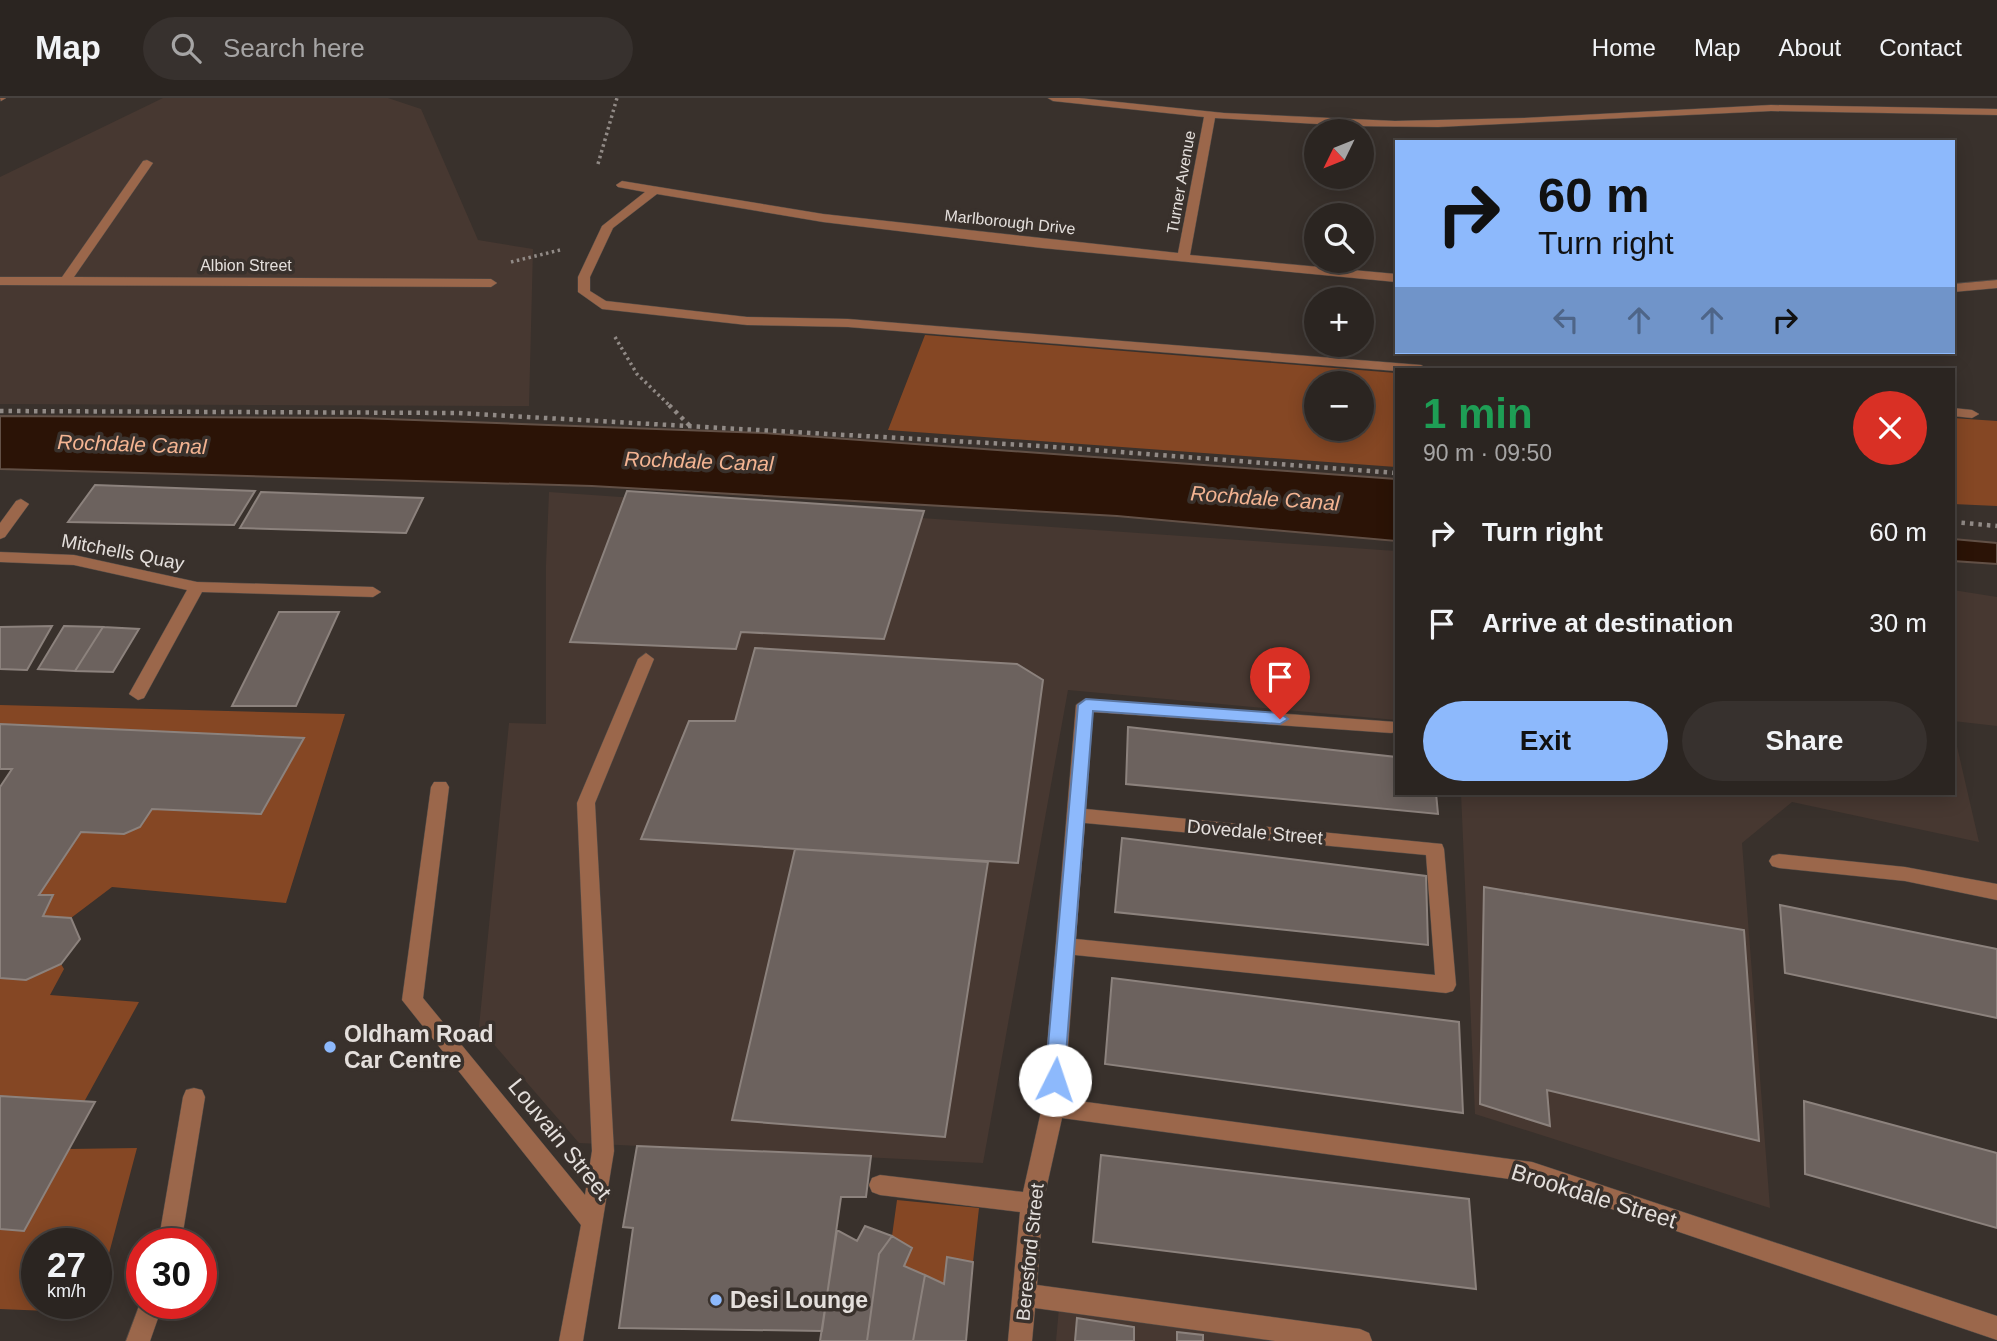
<!DOCTYPE html>
<meta charset="utf-8">
<style>
body{margin:0;font-family:Helvetica,sans-serif;background:#37312e;color:#f1f3f6;height:100vh;display:flex;flex-direction:column;font-size:26px;white-space:nowrap}
*{box-sizing:border-box;margin:0}
p{font-size:23px;color:#a6a5a5}
.icon{flex:none;width:38px;height:38px;fill:none;stroke:currentColor;stroke-width:2;stroke-linecap:round;stroke-linejoin:round}
.map{position:relative;flex:1;overflow:hidden}
.sheet{position:absolute;left:1395px;top:270px;width:560px;height:427px;display:flex;flex-direction:column;background:#2b2521;border-radius:0px;box-shadow:0 4px 18px #0003,0 0 0 2px #47423f}
.sheet>*{flex:none}
.guide{position:absolute;left:1395px;top:42px;width:560px;height:214px;border-radius:0px;box-shadow:0 4px 18px #0003,0 0 0 2px #47423f;background:#8db9fc;color:#111;overflow:hidden}
.needle{width:46px;rotate:227deg}
.buttons{position:absolute;left:1304px;top:21px;display:grid;gap:14px}
.buttons a{display:grid;place-items:center;width:70px;height:70px;border-radius:50%;background:#2b2521;box-shadow:0 4px 18px #0003,0 0 0 2px #47423f;font-size:35px}
.speed{position:absolute;left:21px;top:1130px;display:flex;gap:14px;font-size:35px;font-weight:700;text-align:center}
.speed>*{display:grid;place-content:center;width:91px;height:91px;border-radius:50%;background:#2b2521;box-shadow:0 4px 18px #0003,0 0 0 2px #47423f;line-height:1}
.speed small{font-size:18px;font-weight:400}
.speed .limit{border:10px solid #d22;background:#fff;color:#111}
.pin{position:absolute;display:grid;place-items:center;width:60px;height:60px;color:#fff;margin:-72px -30px;border-radius:50% 50% 50% 0;rotate:-45deg;box-shadow:0 0 7px #0007}
.pin .icon{rotate:45deg}
.me{position:absolute;width:77px;margin:-38px;rotate:4deg;stroke-linejoin:round;filter:drop-shadow(0 0 5px #0008)}
.turn{display:flex;align-items:center;gap:24px;height:147px;padding:0 28px;font-size:32px}
.turn .icon{width:91px;height:91px;stroke-width:2.5}
.turn b{display:block;font-size:49px;line-height:60px}
.lanes{display:flex;align-items:center;height:66px;padding:0 28px;background:#0003;justify-content:center;gap:35px;direction:ltr}
.lanes .off{opacity:.35}
.round{display:grid;place-items:center;flex:none;width:74px;height:74px;border-radius:37px;background:#37312e}
.headline{display:flex;align-items:center;justify-content:space-between;height:119px;padding:0 28px}
h1{font-size:42px;font-weight:700;line-height:52px;color:#1e9e55}
.action{display:flex;gap:14px;margin-top:auto;padding:14px 28px}
.action a{flex:1;height:80px;border-radius:42px;background:#8db9fc;color:#111;font-size:28px;font-weight:700;line-height:80px;text-align:center}
.action a+a{background:#37312e;color:#f1f3f6}
ul{padding:0;list-style:none}
li{display:flex;align-items:center;gap:21px;height:91px;padding:0 28px}
li div{flex:1}
li b{display:block;font-size:26px}
li em{font-style:normal}
header{display:flex;align-items:center;gap:42px;box-sizing:border-box;height:98px;padding:0 35px;background:#2b2521;border-bottom:2px solid #47423f}
header strong{font-size:33px}
nav{display:flex;gap:38px;margin-inline-start:auto;font-size:24px}
.search{width:490px;height:63px;background:#37312e;display:flex;align-items:center;gap:18px;box-sizing:border-box;padding:0 24px;border-radius:38px;color:#a6a5a5;font-size:26px}
.map>svg:first-child{display:block}
</style>
<header>
<strong>Map</strong>
<div class="search"><svg class="icon" aria-label="search" viewBox="0 0 24 24"><circle cx="10" cy="10" r="6"/><path d="M15 15l6 6"/></svg>Search here</div>
<nav><a>Home</a><a>Map</a><a>About</a><a>Contact</a></nav>
</header>
<div class="map">
<svg width="1997" height="1243" viewBox="0 0 1997 1243">
<rect width="100%" height="100%" fill="#39312c"/>
<!-- built -->
<path fill="#473831" d="M163 0H388L421 11 478 142 533 151 529 308 0 306V79Z
M549 394 1396 453V622L1068 592 983 1065 579 1045 479 929 509 625 546 626V467Z
M1953 492 1997 499V628L1953 623Z
M1953 631 1979 744 1792 704 1742 745 1770 1110 1475 1016 1461 695H1953Z
M1059 1210 1293 1243H1056Z"/>
<!-- green -->
<path fill="#854724" fill-rule="evenodd" d="M925 237 1396 275V369L888 332ZM1362 285V331H1316V285Z
M1953 320 1997 323V408L1953 406Z
M0 607 345 616 286 805 112 789 71 820 43 818 53 798 39 797 81 734C117 735 130 744 152 711L261 716 303 641 0 626Z
M61 866 64 871 50 897 139 904 84 1004 0 998V880L26 882Z
M137 1050 107 1163 96 1176V1146H37V1206H59L48 1213 0 1211V1131L24 1133 69 1051Z
M897 1102 979 1110 973 1164 947 1160 944 1186 904 1168 912 1150 892 1138Z"/>
<!-- water -->
<path fill="#2b1306" stroke="#625046" stroke-width="2" d="M0 318 360 320 764 335 1396 381V443L1117 418 592 388 0 371Z
M1953 441 1997 445V466L1953 463Z"/>
<!-- building -->
<path fill="#6c625e" stroke="#8c827d" stroke-width="2" d="M95 387 255 393 234 427 68 424Z
M627 393 924 413 884 541 741 534 736 551 570 544Z
M261 394 423 400 406 435 240 430Z
M279 514H339L296 608H232Z
M52 528 27 572 0 571V529Z
M64 528 103 529 75 573 38 571Z
M103 529 139 531 113 574 75 573Z
M755 550 1017 566 1043 582 1018 765 641 741 689 623H735Z
M0 626 304 640 261 716 152 711 140 729 124 736 81 734 39 797H53L43 818 71 820 80 841 61 866 26 882 0 880V689L12 671H0Z
M1128 629 1396 659V695H1436L1438 716 1126 686Z
M1122 740 1426 778 1428 847 1115 814Z
M795 751 988 764 945 1039 732 1022Z
M1484 789 1744 832 1759 1043 1547 992 1550 1028 1480 1006Z
M1780 807 1997 851V920L1785 875Z
M1112 880 1459 924 1463 1015 1105 966Z
M0 998 95 1004 24 1133 0 1131Z
M1804 1003 1997 1055V1130L1805 1076Z
M637 1048 871 1058 866 1099H841L822 1233 619 1230 633 1130 623 1129Z
M1101 1057 1469 1101 1476 1191 1093 1144Z
M865 1128 892 1138 879 1156 867 1243H820L837 1132 857 1143Z
M892 1138 912 1150 904 1168 925 1177 913 1243H867L879 1156Z
M947 1159 973 1164 966 1243H913L925 1177 944 1186Z
M1077 1220 1134 1229V1243H1075Z
M1177 1234 1203 1237V1243H1177Z"/>
<g fill="none" stroke-linecap="round" stroke-linejoin="round">
<defs>
<path id="minor" d="M0 0H6L1 3Z
M1048 0H1079L1224 15 1395 23 1524 20 1771 7 1997 11V17L1771 13 1438 29 1352 28 1215 20 1190 157 1396 176V184L1042 150 823 124 657 96 613 130 590 179V193L606 203 747 219 848 221 1421 267 1428 271 1396 273 848 229 747 227 602 211 578 194V179L602 128 645 94 618 89 616 87 622 83 823 116 1178 155 1204 19 1053 3Z
M147 62 153 65 74 179 491 181 497 185 491 189 0 187V179H62L143 63Z
M1997 182V190L1953 194V186Z
M1953 310 1972 312 1979 316 1972 320 1953 318Z
M21 401 29 406 5 439 0 441V425L16 403Z
M0 454 74 457 197 484 373 489 381 494 373 499 202 494 144 600 138 602 129 596 187 492 74 467 0 464Z
M646 555 654 561 595 705 614 1053 583 1243H559L581 1127 402 902 431 689 434 684H446L449 689 423 900 585 1097 592 1053 577 705 638 561Z
M1085 601 1396 624V634L1391 635 1093 614 1086 711 1442 746 1444 751 1456 887 1453 893 1446 895 1075 857 1064 1001 1532 1064 1997 1218V1242L1532 1084 1062 1020 1043 1105 1037 1187 1360 1231 1369 1235 1372 1243H1275L1035 1210 1032 1243H1008L1020 1114 880 1097 872 1094 869 1087 872 1080 880 1077 1023 1094 1042 1009 1076 607ZM1085 725 1426 757 1435 877 1076 841Z
M1779 756 1905 769 1997 786V802L1905 783 1779 770 1772 768 1769 763 1772 758Z
M194 990 202 992 205 999 181 1146H158L183 999 186 992Z
M142 1200V1206H163L150 1243H126Z"/>
</defs>
<!-- minor casing -->
<use href="#minor" stroke="#544d48" stroke-width="1"/>
<!-- path-far1 -->
<path stroke="#918a86" stroke-width="3.5" stroke-dasharray="2.5 3.5" stroke-linecap="butt" d="M598 66 617 0
M511 164 560 152
M615 239 637 276 671 309"/>
<!-- path -->
<path stroke="#918a86" stroke-width="4.5" stroke-dasharray="3.5 5" stroke-linecap="butt" d="M669 307 690 328
M0 313 457 315 1041 348 1396 375
M1953 424 1997 428"/>
<!-- minor -->
<use href="#minor" fill="#9b674b" fill-rule="evenodd"/>
</g>
<!-- route -->
<path fill="#8db9fc" stroke="#5c78a4" stroke-width="2" d="M1086 601 1280 615 1288 621 1280 626 1093 613 1064 982 1061 988 1055 991 1048 988 1045 982 1078 607Z"/>
<!-- markers -->
<g fill="#8db9fc" stroke="#39312c" stroke-width="2.5">
<circle cx="330" cy="949" r="7"/>
<circle cx="716" cy="1202" r="7"/>
</g>
<g text-anchor="middle" dominant-baseline="central" stroke-width="7" stroke-linejoin="round" paint-order="stroke">
<!-- far-street labels -->
<g font-size="16" fill="#e4dfdc" stroke="#39312c">
<text transform="translate(1181 84) rotate(-80)">Turner Avenue</text>
<text transform="translate(1010 124) rotate(6)">Marlborough Drive</text>
<text x="246" y="167">Albion Street</text>
</g>
<!-- street labels -->
<g font-size="19" fill="#e4dfdc" stroke="#39312c">
<text transform="translate(123 454) rotate(11)">Mitchells Quay</text>
<text transform="translate(1255 734) rotate(5)">Dovedale Street</text>
<text transform="translate(1030 1154) rotate(-84)">Beresford Street</text>
</g>
<!-- water labels -->
<g font-size="21" font-style="italic" fill="#f4b492" stroke="#39312c">
<text transform="translate(132 346) rotate(2)">Rochdale Canal</text>
<text transform="translate(699 363) rotate(2)">Rochdale Canal</text>
<text transform="translate(1265 400) rotate(4)">Rochdale Canal</text>
</g>
<!-- near-poi labels -->
<g font-size="23" font-weight="bold" fill="#e4dfdc" stroke="#39312c" text-anchor="start">
<text x="344" y="936">Oldham Road<tspan x="344" dy="26">Car Centre</tspan></text>
<text x="730" y="1202">Desi Lounge</text>
</g>
<!-- near-street labels -->
<g font-size="23" fill="#e4dfdc" stroke="#39312c">
<text transform="translate(560 1041) rotate(51)">Louvain Street</text>
<text transform="translate(1594 1098) rotate(17)">Brookdale Street</text>
</g>
</g>
</svg>
<div class="buttons">
<a><svg class="needle" viewBox="-14 -14 28 28"><path d="M0-13l5 13h-10z" fill="#e53935"/><path d="M0 13l5-13h-10z" fill="#a6a5a5"/></svg></a>
<a><svg class="icon" aria-label="search" viewBox="0 0 24 24"><circle cx="10" cy="10" r="6"/><path d="M15 15l6 6"/></svg></a>
<a>+</a>
<a>−</a>
</div>
<div class="speed"><div>27<small>km/h</small></div><div class="limit">30</div></div>
<div class="pin" style="left:1280px;top:621px;background:#d93025"><svg class="icon" aria-label="arrive" viewBox="0 0 24 24"><path d="M6 21V4h12l-3 4 3 4H6"/></svg></div>
<svg class="me" style="left:1055px;top:982px" viewBox="-20 -20 40 40"><circle r="19" fill="#fff"/><path d="M0-13L10 11 0 6-10 11z" fill="#8db9fc"/></svg>
<div class="guide">
<div class="turn"><svg class="icon" aria-label="right" viewBox="0 0 24 24"><path d="M7 20v-9h11M14 6l5 5-5 5"/></svg><div><b>60 m</b>Turn right</div></div>
<div class="lanes"><svg class="icon off" aria-label="left" viewBox="0 0 24 24"><path d="M17 20v-9H6M10 6l-5 5 5 5"/></svg><svg class="icon off" aria-label="ahead" viewBox="0 0 24 24"><path d="M12 20V5M6 11l6-6 6 6"/></svg><svg class="icon off" aria-label="ahead" viewBox="0 0 24 24"><path d="M12 20V5M6 11l6-6 6 6"/></svg><svg class="icon" aria-label="right" viewBox="0 0 24 24"><path d="M7 20v-9h11M14 6l5 5-5 5"/></svg></div>
</div>
<section class="sheet">
<div class="headline"><div><h1>1 min</h1><p>90 m · 09:50</p></div><a class="round" style="background:#d93025;color:#fff"><svg class="icon" aria-label="close" viewBox="0 0 24 24"><path d="M6 6l12 12M18 6L6 18"/></svg></a></div>
<ul>
<li><svg class="icon" aria-label="right" viewBox="0 0 24 24"><path d="M7 20v-9h11M14 6l5 5-5 5"/></svg><div><b>Turn right</b></div><em>60 m</em></li>
<li><svg class="icon" aria-label="arrive" viewBox="0 0 24 24"><path d="M6 21V4h12l-3 4 3 4H6"/></svg><div><b>Arrive at destination</b></div><em>30 m</em></li>
</ul>
<div class="action"><a>Exit</a><a>Share</a></div>
</section>
</div>
